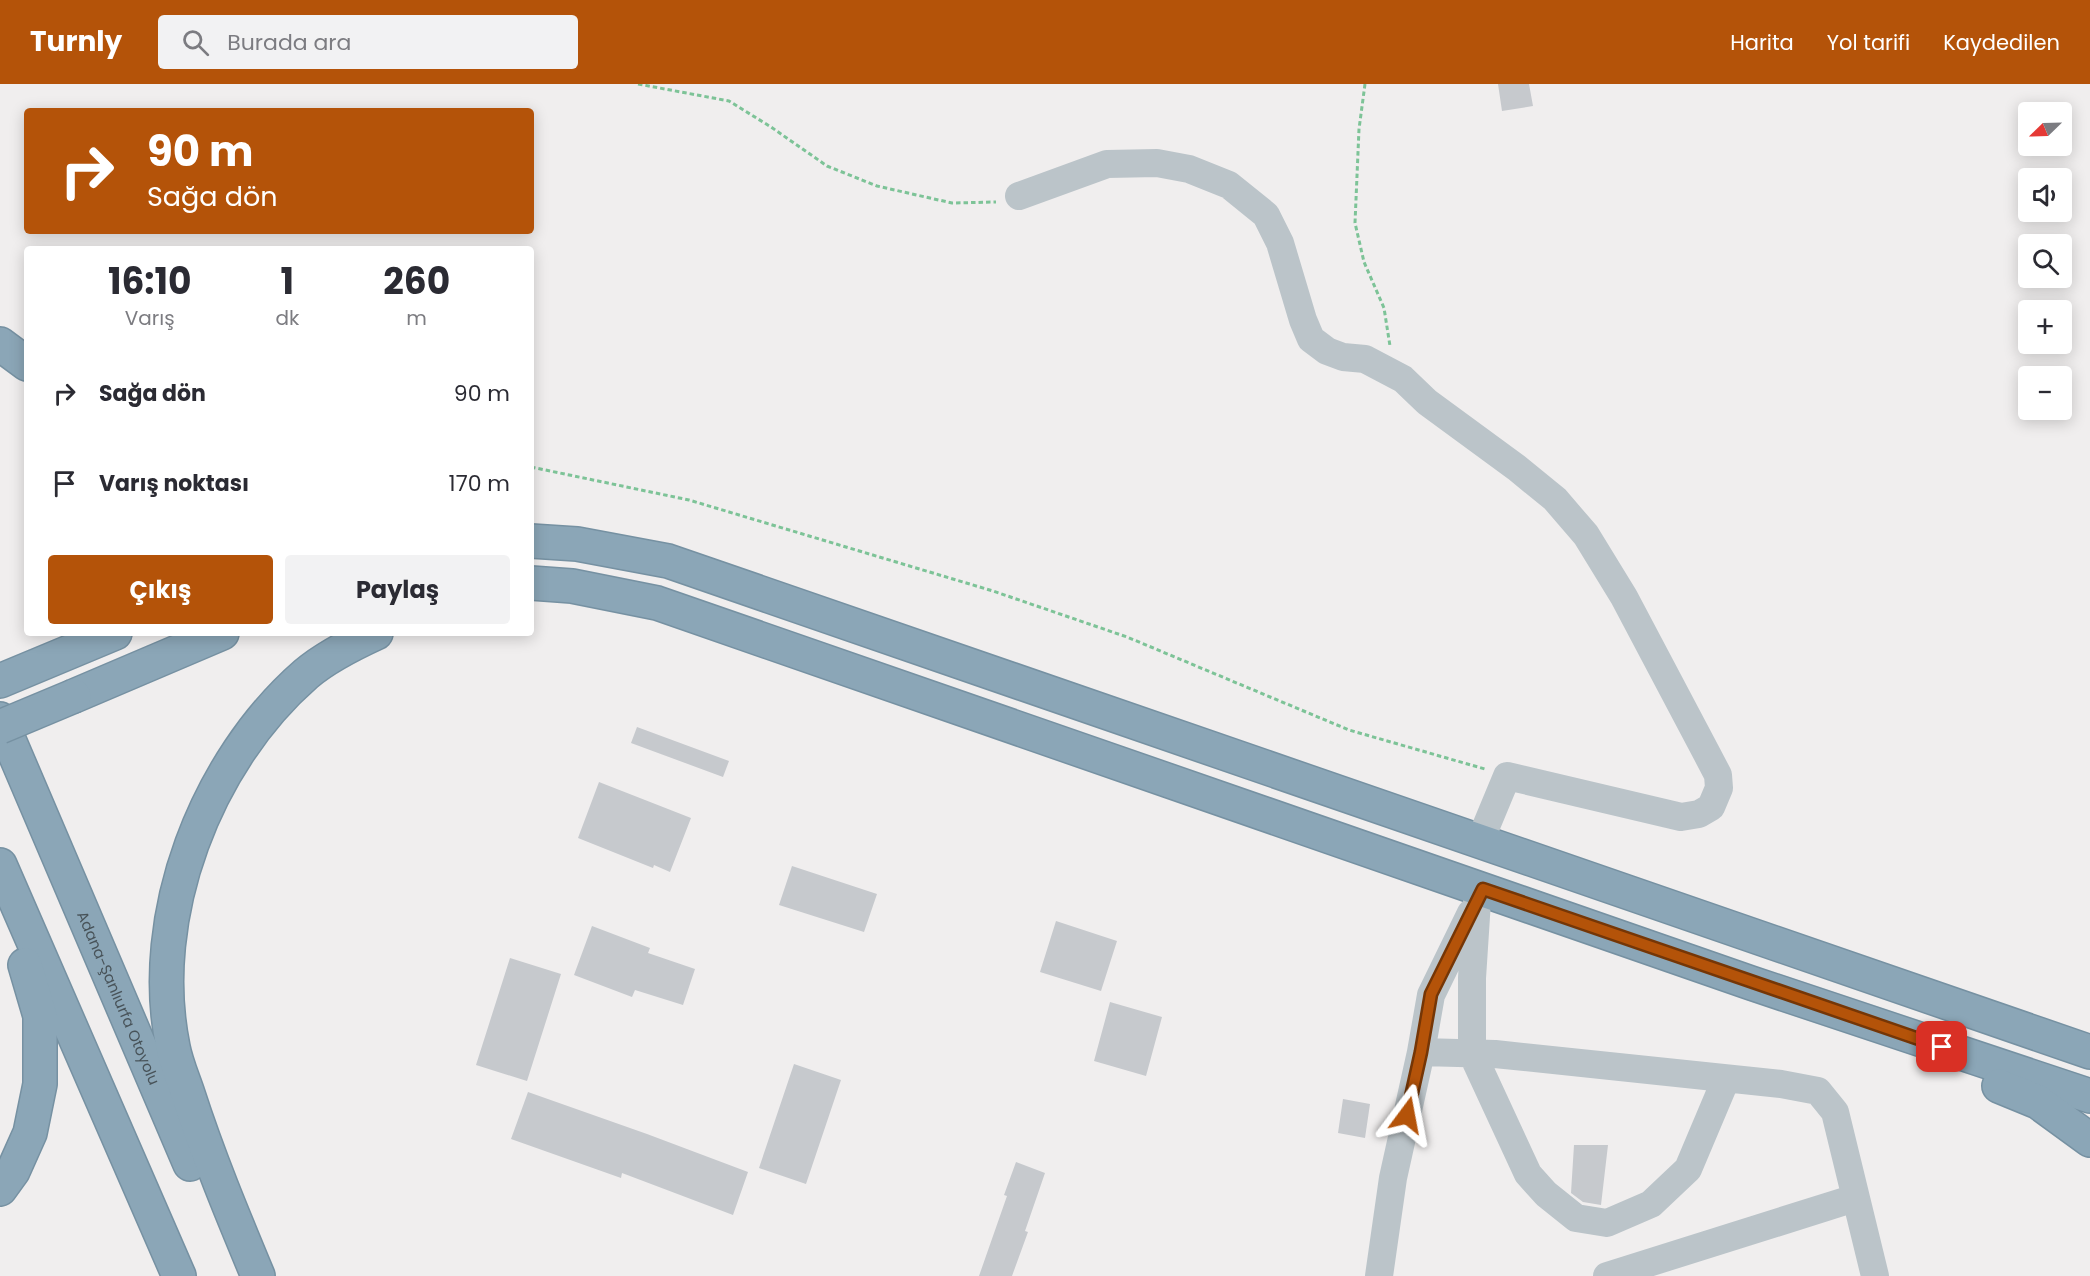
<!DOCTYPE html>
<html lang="tr">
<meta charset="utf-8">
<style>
body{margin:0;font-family:Poppins,sans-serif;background:#f2f2f3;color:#2b2b33;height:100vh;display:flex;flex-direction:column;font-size:22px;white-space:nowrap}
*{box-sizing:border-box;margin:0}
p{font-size:20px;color:#7c7c81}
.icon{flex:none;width:33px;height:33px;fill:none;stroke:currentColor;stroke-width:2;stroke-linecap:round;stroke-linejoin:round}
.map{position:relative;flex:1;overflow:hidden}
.drawer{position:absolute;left:24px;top:162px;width:510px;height:390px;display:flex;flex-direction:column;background:#fff;border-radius:6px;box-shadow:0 3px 15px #0003}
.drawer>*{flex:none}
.banner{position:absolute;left:24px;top:24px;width:510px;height:126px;border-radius:6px;box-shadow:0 3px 15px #0003;background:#b45309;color:#fff;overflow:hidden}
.needle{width:39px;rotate:247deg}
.fabs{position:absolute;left:2018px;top:18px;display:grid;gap:12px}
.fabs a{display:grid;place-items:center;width:54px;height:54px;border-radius:6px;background:#fff;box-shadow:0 3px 15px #0003;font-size:30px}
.pin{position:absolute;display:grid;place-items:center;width:51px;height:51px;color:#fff;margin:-26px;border-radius:12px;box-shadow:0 3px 9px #0006}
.me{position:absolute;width:66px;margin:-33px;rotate:13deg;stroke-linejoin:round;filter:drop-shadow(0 0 4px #0008)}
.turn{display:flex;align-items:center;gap:21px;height:126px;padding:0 24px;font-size:27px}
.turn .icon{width:78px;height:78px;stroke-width:2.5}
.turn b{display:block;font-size:42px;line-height:51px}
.eta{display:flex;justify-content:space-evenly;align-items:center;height:102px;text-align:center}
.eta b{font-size:36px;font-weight:700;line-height:42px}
.action{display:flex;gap:12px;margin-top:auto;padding:12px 24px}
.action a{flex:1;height:69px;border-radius:6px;background:#b45309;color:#fff;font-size:24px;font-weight:700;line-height:69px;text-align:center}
.action a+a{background:#f2f2f3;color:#2b2b33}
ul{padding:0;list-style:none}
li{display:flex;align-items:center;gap:18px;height:90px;padding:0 24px}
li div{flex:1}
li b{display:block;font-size:22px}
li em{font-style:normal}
header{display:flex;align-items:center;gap:36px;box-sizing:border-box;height:84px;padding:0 30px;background:#b45309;color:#fff}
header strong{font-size:28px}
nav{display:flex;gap:33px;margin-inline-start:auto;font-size:21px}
.search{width:420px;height:54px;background:#f2f2f3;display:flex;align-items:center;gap:15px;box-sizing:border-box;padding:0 21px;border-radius:6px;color:#7c7c81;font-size:22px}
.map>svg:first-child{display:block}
</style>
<header>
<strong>Turnly</strong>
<div class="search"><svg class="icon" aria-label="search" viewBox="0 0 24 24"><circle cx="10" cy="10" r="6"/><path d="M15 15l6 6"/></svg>Burada ara</div>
<nav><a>Harita</a><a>Yol tarifi</a><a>Kaydedilen</a></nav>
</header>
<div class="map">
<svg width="2090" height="1192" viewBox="0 0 2090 1192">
<rect width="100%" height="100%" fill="#f0eeee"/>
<!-- building -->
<path fill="#c6c9cd" d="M1498 0H1529L1533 22 1502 27Z
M637 643 729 677 723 693 631 659Z
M599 698 691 734 670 788 654 781 653 784 578 754Z
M792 782 877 810 864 848 779 821Z
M1056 837 1117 857 1101 907 1040 888Z
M592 842 650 864 648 869 695 885 683 921 635 906 632 913 574 891Z
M510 874 561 890 527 997 476 981Z
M1110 918 1162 933 1146 992 1094 977Z
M794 980 841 996 806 1100 759 1084Z
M528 1008 647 1050 748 1088 733 1131 622 1089 621 1094 511 1055Z
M1343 1015 1370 1020 1365 1054 1338 1049Z
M1574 1061H1608L1601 1121 1583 1118 1571 1109Z
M1016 1078 1045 1089 1025 1147 1028 1148 1012 1192H979L1007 1112 1004 1111Z"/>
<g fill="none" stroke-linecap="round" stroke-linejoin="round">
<defs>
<g id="highway">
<path d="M0 260 27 280"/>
<path d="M531 457 577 460 668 477 2090 968"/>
<path d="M531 499 572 502 657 519 1751 899 2090 1012"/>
<path d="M0 597 115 549"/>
<path d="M74 612 222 549"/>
<path id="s1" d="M0 635 190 1080"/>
<path d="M0 781 179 1192"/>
<path d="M1999 1002 2038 1018 2090 1056"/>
<path d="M0 1105 13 1087 30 1049 40 1000V932L25 881"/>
<path d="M258 1192C233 1132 208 1072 188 1010 183 995 176 979 173 963 146 832 206 677 306 590 326 573 352 560 376 549"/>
</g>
</defs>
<!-- highway casing -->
<use href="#highway" stroke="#7691a2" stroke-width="36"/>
<!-- path -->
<path stroke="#7dc397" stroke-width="3" stroke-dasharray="4.5 3" stroke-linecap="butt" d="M638 0 729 17 771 43 827 82 877 102 952 119 996 118
M1365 0 1359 45 1355 139 1364 178 1384 224 1390 262
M531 383 689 416 993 507 1127 553 1349 646 1485 685"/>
<!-- minor -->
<path stroke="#bbc4c9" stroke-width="28" d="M1019 112 1107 80 1157 79 1189 85 1229 101 1266 131 1280 159 1303 236 1311 255 1327 267 1343 273 1365 275 1403 295 1427 318 1517 384 1555 415 1586 451 1624 513 1707 670 1718 691 1719 704 1711 723 1699 730 1681 733 1507 692 1480 757
M1477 817 1472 894V969L1528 1090 1546 1110 1576 1134 1607 1139 1651 1120 1688 1085 1726 995
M1421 968 1495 970 1781 1000 1818 1007 1835 1028 1875 1192
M1379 1192 1393 1094 1421 968 1431 911 1471 829
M1607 1192 1855 1114"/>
<!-- highway -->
<use href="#highway" stroke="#8ba6b7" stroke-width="33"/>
<defs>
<path id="highway-bridge" d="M0 643 74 612"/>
</defs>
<!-- highway-bridge casing -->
<use href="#highway-bridge" stroke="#7691a2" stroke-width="36" stroke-linecap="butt"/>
<!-- highway-bridge -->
<use href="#highway-bridge" stroke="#8ba6b7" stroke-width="33"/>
</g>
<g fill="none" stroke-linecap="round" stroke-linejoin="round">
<defs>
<path id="route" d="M1407 1031 1421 968 1431 910 1483 805 1942 963"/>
</defs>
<!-- route casing -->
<use href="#route" stroke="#753606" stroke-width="15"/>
<!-- route -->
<use href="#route" stroke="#b45309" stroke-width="10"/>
</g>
<g text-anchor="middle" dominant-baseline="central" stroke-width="6" stroke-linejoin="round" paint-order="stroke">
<!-- street labels -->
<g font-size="15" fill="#485359" stroke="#fff">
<text stroke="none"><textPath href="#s1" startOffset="303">Adana-Şanlıurfa Otoyolu</textPath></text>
</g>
</g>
</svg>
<div class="fabs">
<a><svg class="needle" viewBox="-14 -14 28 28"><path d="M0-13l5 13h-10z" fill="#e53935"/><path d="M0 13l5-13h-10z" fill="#7c7c81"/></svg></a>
<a><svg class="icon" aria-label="sound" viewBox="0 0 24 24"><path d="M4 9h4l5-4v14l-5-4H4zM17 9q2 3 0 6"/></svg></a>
<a><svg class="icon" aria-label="search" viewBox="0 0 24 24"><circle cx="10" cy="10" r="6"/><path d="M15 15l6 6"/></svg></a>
<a>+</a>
<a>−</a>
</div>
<div class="pin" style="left:1942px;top:963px;background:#d93025"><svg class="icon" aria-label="arrive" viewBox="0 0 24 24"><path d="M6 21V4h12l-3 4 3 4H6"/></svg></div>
<svg class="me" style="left:1407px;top:1031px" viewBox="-20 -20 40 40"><path d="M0-17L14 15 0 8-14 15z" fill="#b45309" stroke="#fff" stroke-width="4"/></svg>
<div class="banner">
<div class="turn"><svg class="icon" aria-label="right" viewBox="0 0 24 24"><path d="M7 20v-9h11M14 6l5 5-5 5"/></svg><div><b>90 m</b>Sağa dön</div></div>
</div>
<section class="drawer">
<div class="eta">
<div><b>16:10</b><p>Varış</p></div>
<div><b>1</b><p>dk</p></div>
<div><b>260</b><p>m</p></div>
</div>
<ul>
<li><svg class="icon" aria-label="right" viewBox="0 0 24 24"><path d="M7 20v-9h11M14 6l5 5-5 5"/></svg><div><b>Sağa dön</b></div><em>90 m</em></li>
<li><svg class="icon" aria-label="arrive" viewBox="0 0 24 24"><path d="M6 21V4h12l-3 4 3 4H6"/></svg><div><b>Varış noktası</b></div><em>170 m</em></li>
</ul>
<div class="action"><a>Çıkış</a><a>Paylaş</a></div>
</section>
</div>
